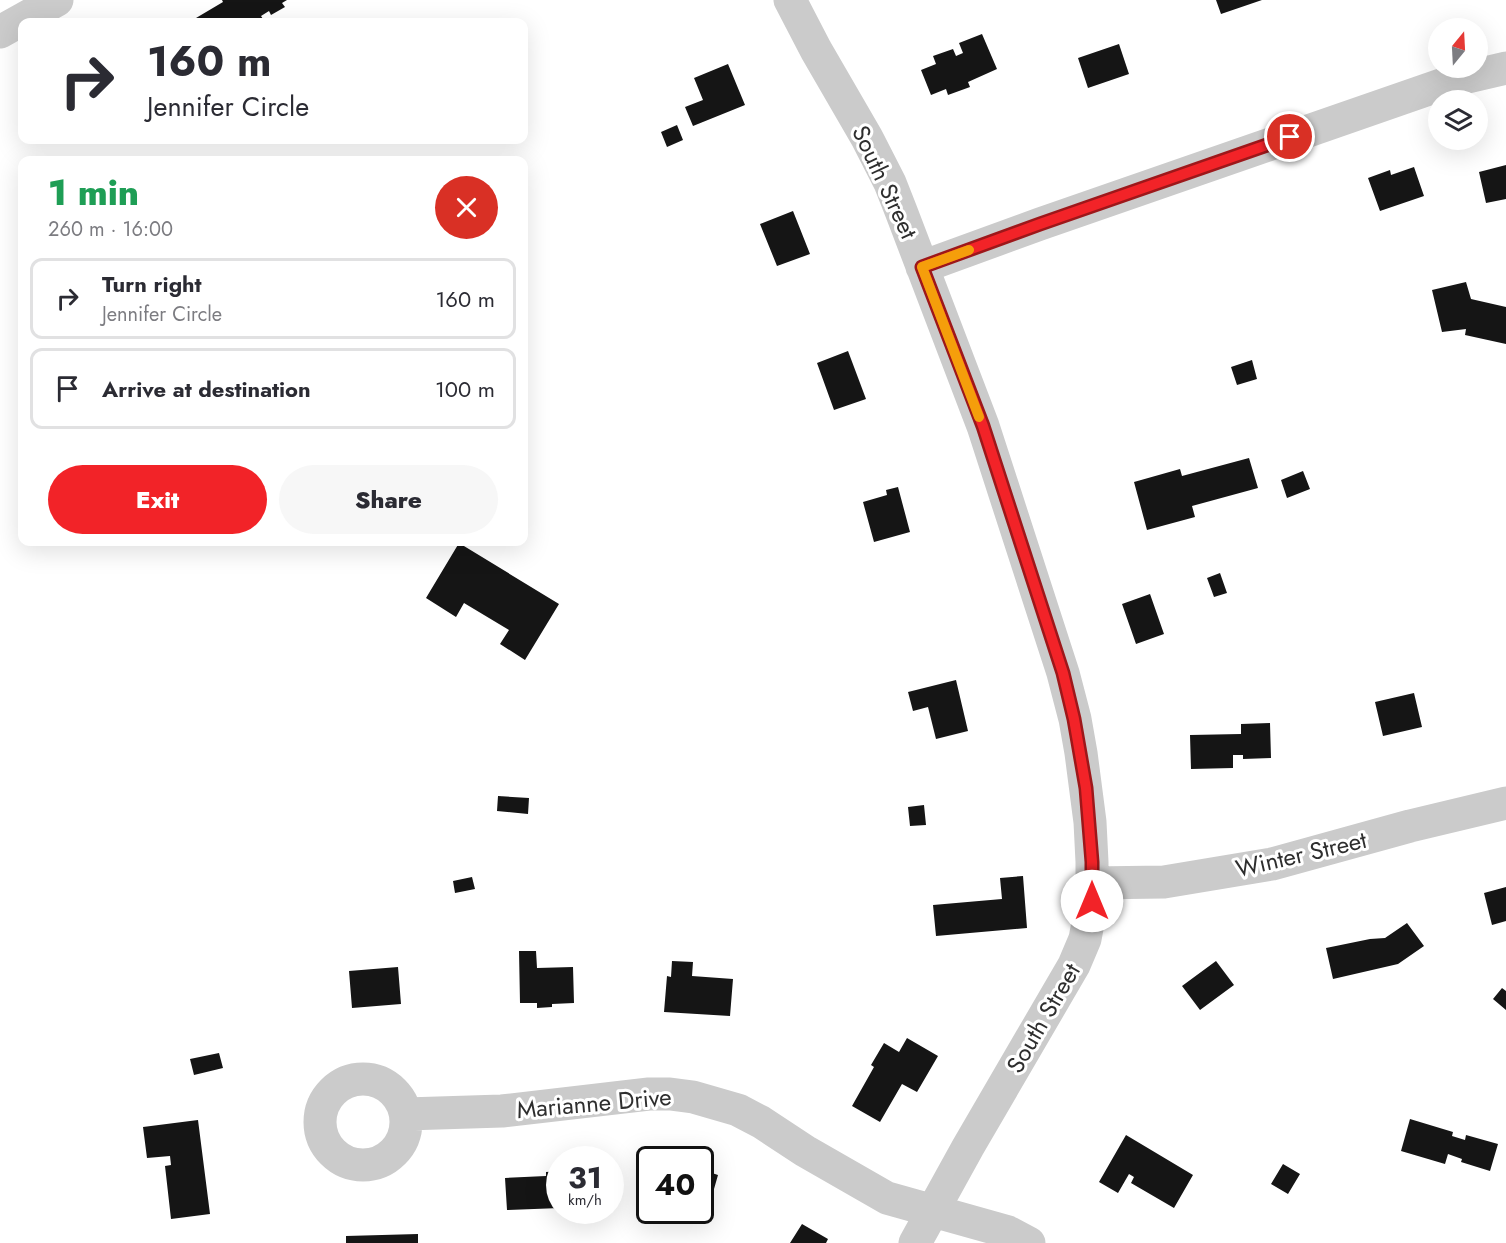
<!DOCTYPE html>
<meta charset="utf-8">
<style>
body{margin:0;font-family:Jost,sans-serif;background:#f7f7f7;color:#2b2b33;height:100vh;display:flex;flex-direction:column;font-size:22px;white-space:nowrap}
*{box-sizing:border-box;margin:0}
p{font-size:20px;color:#7c7c81}
.icon{flex:none;width:33px;height:33px;fill:none;stroke:currentColor;stroke-width:2;stroke-linecap:round;stroke-linejoin:round}
.map{position:relative;flex:1;overflow:hidden}
.panel{position:absolute;left:18px;top:156px;width:510px;height:390px;display:flex;flex-direction:column;background:#fff;border-radius:12px;box-shadow:0 6px 24px #0002}
.panel>*{flex:none}
.hud{position:absolute;left:18px;top:18px;width:510px;height:126px;border-radius:12px;box-shadow:0 6px 24px #0002;background:#fff;color:#2b2b33;overflow:hidden}
.needle{width:39px;rotate:18deg}
.fabs{position:absolute;left:1428px;top:18px;display:grid;gap:12px}
.fabs a{display:grid;place-items:center;width:60px;height:60px;border-radius:50%;background:#fff;box-shadow:0 6px 24px #0002;font-size:30px}
.speed{position:absolute;left:546px;top:1146px;display:flex;gap:12px;font-size:30px;font-weight:700;text-align:center}
.speed>*{display:grid;place-content:center;width:78px;height:78px;border-radius:50%;background:#fff;box-shadow:0 6px 24px #0002;line-height:1}
.speed small{font-size:15px;font-weight:400}
.speed .limit{border:3px solid #111;border-radius:9px;background:#fff;color:#111}
.pin{position:absolute;display:grid;place-items:center;width:51px;height:51px;color:#fff;margin:-26px;border:3px solid #fff;border-radius:50%;box-shadow:0 2px 6px #0007}
.me{position:absolute;width:66px;margin:-33px;rotate:0deg;stroke-linejoin:round;filter:drop-shadow(0 0 4px #0008)}
.turn{display:flex;align-items:center;gap:21px;height:126px;padding:0 30px;font-size:27px}
.turn .icon{width:78px;height:78px;stroke-width:2.5}
.turn b{display:block;font-size:42px;line-height:51px}
.round{display:grid;place-items:center;flex:none;width:63px;height:63px;border-radius:32px;background:#f7f7f7}
.overview{display:flex;align-items:center;justify-content:space-between;height:102px;padding:0 30px}
h1{font-size:36px;font-weight:800;line-height:45px;color:#1e9e55}
.action{display:flex;gap:12px;margin-top:auto;padding:12px 30px}
.action a{flex:1;height:69px;border-radius:36px;background:#f22328;color:#fff;font-size:24px;font-weight:800;line-height:69px;text-align:center}
.action a+a{background:#f7f7f7;color:#2b2b33}
ul{padding:0;list-style:none}
li{display:flex;align-items:center;gap:18px;height:81px;margin:0 12px 9px;padding:0 18px;border:3px solid #e1e1e2;border-radius:12px}
li div{flex:1}
li b{display:block;font-size:22px}
li em{font-style:normal}
.map>svg:first-child{display:block}
</style>
<div class="map">
<svg width="1506" height="1243" viewBox="0 0 1506 1243">
<rect width="100%" height="100%" fill="#fff"/>
<!-- building -->
<path fill="#151515" d="M222 0H287L282 3 285 7 271 15 269 11 261 16 265 22H199L196 18 223 2Z
M1216 0H1262L1221 14Z
M982 34 997 69 968 82 970 87 948 95 946 89 931 95 921 70 936 64 933 56 953 49 956 56 963 53 959 43Z
M1119 44 1129 74 1088 88 1078 58Z
M728 64 745 105 693 126 685 107 703 100 694 78Z
M677 125 683 140 667 147 661 132Z
M1506 165V199L1486 203 1479 172Z
M1414 167 1424 196 1380 211 1368 178 1390 170 1391 175Z
M793 211 810 254 777 266 760 224Z
M1466 282 1471 299 1506 307V344L1465 335 1466 329 1442 332 1432 290Z
M848 351 866 399 834 410 817 363Z
M1252 360 1257 379 1237 385 1231 367Z
M1249 458 1258 488 1192 506 1195 517 1147 530 1134 482 1180 469 1182 476Z
M1303 471 1310 489 1287 498 1281 480Z
M898 487 910 532 874 542 863 502 887 495 886 490Z
M459 543 559 604 525 660 500 644 509 630 464 603 456 617 426 598Z
M1220 573 1227 593 1214 597 1207 578Z
M1150 594 1164 634 1136 644 1122 604Z
M956 680 968 731 936 739 928 707 913 711 908 692Z
M1414 693 1422 727 1383 736 1375 702Z
M1270 723 1271 758 1243 759V755H1233V768L1191 769 1190 735 1241 734V724Z
M498 796 529 798 528 814 497 811Z
M924 805 926 825 910 826 908 807Z
M1023 876 1027 928 936 936 933 905 1002 899 1000 878Z
M472 877 475 889 455 893 453 881Z
M1506 887V921L1492 925 1484 893Z
M1407 923 1424 946 1398 964 1333 979 1326 948 1370 939 1385 938Z
M519 951H536L537 968 573 967 574 1003 552 1004V1007L537 1008V1003H520Z
M672 961 693 962 692 976 733 979 730 1016 664 1012 667 976 671 977Z
M1216 961 1234 985 1200 1010 1182 986Z
M398 967 401 1004 352 1008 349 971Z
M1502 988 1506 991V1010L1493 999Z
M907 1038 938 1056 917 1092 902 1084 880 1122 852 1106 874 1067 871 1065 884 1043 899 1052Z
M219 1053 223 1068 194 1075 190 1059Z
M1410 1119 1453 1132 1452 1136 1465 1140 1466 1135 1498 1144 1490 1171 1461 1162 1462 1159 1448 1154 1445 1164 1401 1151Z
M198 1120 210 1214 171 1219 165 1166 171 1165 170 1156 147 1158 143 1127Z
M1126 1135 1193 1175 1174 1208 1131 1183 1134 1177 1129 1174 1118 1193 1099 1182Z
M1283 1164 1300 1174 1288 1194 1271 1184Z
M700 1169 718 1175 708 1210 700 1208Z
M560 1171V1208L507 1210 505 1178 546 1176V1172Z
M802 1224 828 1239 826 1243H790Z
M418 1234V1243H346V1236Z"/>
<g fill="none" stroke-linecap="round" stroke-linejoin="round">
<!-- minor -->
<path stroke="#cbcbcb" stroke-width="33" d="M790 0 816 50 867 138 890 183 901 211 983 426 1063 673 1075 719 1081 753 1090 822 1092 862V901L1085 939 1074 965 968 1147 915 1243
M0 32 57 0
M922 267 1040 224 1455 80 1506 68
M1092 883 1164 882 1272 864 1410 826 1506 803
M320 1122a43 43 0 1 1 86 0a43 43 0 1 1-86 0Z
M406 1114 502 1111 649 1094H670L693 1097 738 1110 761 1122 805 1151 887 1198 1008 1232 1029 1243"/>
</g>
<g fill="none" stroke-linecap="round" stroke-linejoin="round">
<defs>
<path id="route" d="M1092 901V862L1086 788 1074 719 1063 673 983 426 922 267 1040 224 1290 137"/>
</defs>
<!-- route casing -->
<use href="#route" stroke="#9d171a" stroke-width="15"/>
<!-- route -->
<use href="#route" stroke="#f22328" stroke-width="10"/>
<!-- slow -->
<path stroke="#f59e0b" stroke-width="10" d="M969 250 922 267 979 417"/>
</g>
<g text-anchor="middle" dominant-baseline="central" stroke-width="6" stroke-linejoin="round" paint-order="stroke">
<!-- street labels -->
<g font-size="24" fill="#2e2e2e" stroke="#fff">
<text transform="translate(885 182) rotate(65)">South Street</text>
<text transform="translate(1301 854) rotate(-13)">Winter Street</text>
<text transform="translate(1043 1018) rotate(-60)">South Street</text>
<text transform="translate(594 1103) rotate(-5)">Marianne Drive</text>
</g>
</g>
</svg>
<div class="fabs">
<a><svg class="needle" viewBox="-14 -14 28 28"><path d="M0-13l5 13h-10z" fill="#e53935"/><path d="M0 13l5-13h-10z" fill="#7c7c81"/></svg></a>
<a><svg class="icon" aria-label="layers" viewBox="0 0 24 24"><path d="M12 4l9 5-9 5-9-5zM3 14l9 5 9-5"/></svg></a>
</div>
<div class="speed"><div>31<small>km/h</small></div><div class="limit">40</div></div>
<div class="pin" style="left:1290px;top:137px;background:#d93025"><svg class="icon" aria-label="arrive" viewBox="0 0 24 24"><path d="M6 21V4h12l-3 4 3 4H6"/></svg></div>
<svg class="me" style="left:1092px;top:901px" viewBox="-20 -20 40 40"><circle r="19" fill="#fff"/><path d="M0-13L10 11 0 6-10 11z" fill="#f22328"/></svg>
<div class="hud">
<div class="turn"><svg class="icon" aria-label="right" viewBox="0 0 24 24"><path d="M7 20v-9h11M14 6l5 5-5 5"/></svg><div><b>160 m</b>Jennifer Circle</div></div>
</div>
<section class="panel">
<div class="overview"><div><h1>1 min</h1><p>260 m · 16:00</p></div><a class="round" style="background:#d93025;color:#fff"><svg class="icon" aria-label="close" viewBox="0 0 24 24"><path d="M6 6l12 12M18 6L6 18"/></svg></a></div>
<ul>
<li><svg class="icon" aria-label="right" viewBox="0 0 24 24"><path d="M7 20v-9h11M14 6l5 5-5 5"/></svg><div><b>Turn right</b><p>Jennifer Circle</p></div><em>160 m</em></li>
<li><svg class="icon" aria-label="arrive" viewBox="0 0 24 24"><path d="M6 21V4h12l-3 4 3 4H6"/></svg><div><b>Arrive at destination</b></div><em>100 m</em></li>
</ul>
<div class="action"><a>Exit</a><a>Share</a></div>
</section>
</div>
